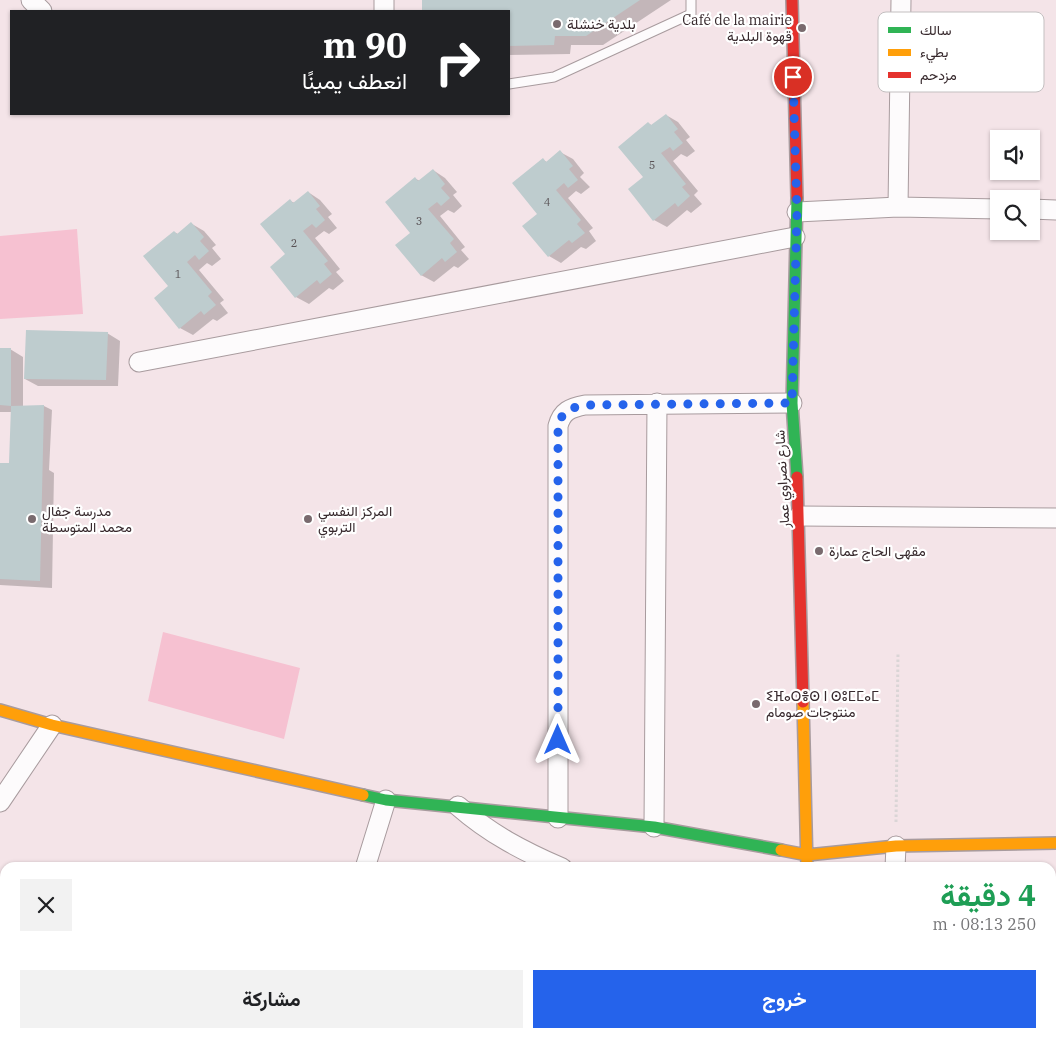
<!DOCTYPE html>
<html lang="ar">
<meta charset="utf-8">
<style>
body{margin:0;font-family:"IBM Plex Serif",Vazirmatn,"Noto Sans Tifinagh",serif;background:#f2f2f2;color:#202124;direction:rtl;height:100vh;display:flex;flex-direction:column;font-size:19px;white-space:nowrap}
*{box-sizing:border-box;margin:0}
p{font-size:16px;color:#757577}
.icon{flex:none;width:28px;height:28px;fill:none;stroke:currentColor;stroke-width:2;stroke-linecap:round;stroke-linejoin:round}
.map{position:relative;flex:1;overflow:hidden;direction:ltr}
.details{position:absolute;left:0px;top:862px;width:1056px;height:176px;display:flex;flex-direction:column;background:#fff;border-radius:15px 15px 0 0;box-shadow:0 1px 4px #0004;direction:rtl}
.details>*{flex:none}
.top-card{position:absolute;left:10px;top:10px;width:500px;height:105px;border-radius:0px;box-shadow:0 1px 4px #0004;direction:rtl;background:#202124;color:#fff;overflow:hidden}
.tools{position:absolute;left:990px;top:130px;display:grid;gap:10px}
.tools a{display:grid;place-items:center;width:50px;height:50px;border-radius:0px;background:#fff;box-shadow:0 1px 4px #0004;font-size:25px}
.pin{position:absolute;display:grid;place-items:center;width:42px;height:42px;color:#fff;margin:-21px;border:2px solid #fff;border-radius:50%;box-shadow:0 1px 5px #0007}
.me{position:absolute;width:55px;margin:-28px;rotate:0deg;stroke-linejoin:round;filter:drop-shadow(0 0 4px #0008)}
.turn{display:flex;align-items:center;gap:18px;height:105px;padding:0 20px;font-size:22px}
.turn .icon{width:65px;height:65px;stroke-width:2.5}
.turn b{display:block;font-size:35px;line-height:42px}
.round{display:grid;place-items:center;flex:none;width:52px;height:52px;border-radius:0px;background:#f2f2f2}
.headline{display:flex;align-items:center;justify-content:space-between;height:85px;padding:0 20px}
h1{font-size:30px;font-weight:700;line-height:38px;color:#1e9e55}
.button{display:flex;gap:10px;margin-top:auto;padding:10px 20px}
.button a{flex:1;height:58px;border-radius:0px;background:#2563eb;color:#fff;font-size:20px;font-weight:700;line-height:58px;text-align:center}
.button a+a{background:#f2f2f2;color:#202124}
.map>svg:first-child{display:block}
</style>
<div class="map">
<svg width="1056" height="1038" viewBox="0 0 1056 1038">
<rect width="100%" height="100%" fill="#f4e4e8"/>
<!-- green -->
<path fill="#f6c1d1" d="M77 229 83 314 0 319V236Z
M163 632 300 668 284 739 148 701Z"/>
<!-- shadow -->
<path fill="#0003" d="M423 0H671L603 45H571L570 54 509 55V11H423Z
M666 115 678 122 690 137 686 140 695 151 687 157 681 154 673 161 698 191 694 195 702 204 691 213 687 210 667 227 654 220 644 178 648 123 653 126Z
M560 152 573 159 584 173 580 177 590 187 581 194 576 191 568 198 593 228 589 231 596 241 586 249 581 247 561 263 549 256 539 214 543 160 547 162Z
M433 170 445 178 457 192 453 195 462 206 454 213 448 210 440 216 465 247 461 250 469 259 458 268 454 266 434 282 421 275 412 233 416 179 420 181Z
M308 192 320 200 332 214 328 217 337 228 329 234 324 231 315 238 340 269 336 272 344 281 333 290 329 288 309 304 296 297 286 255 290 201 295 203Z
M192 224 204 231 216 245 212 248 221 259 212 266 207 263 199 270 224 300 220 303 228 313 217 321 213 319 193 335 180 328 170 286 174 232 178 234Z
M107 333 120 341 118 386H38L25 379Z
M0 349H10L23 357V407L44 406 52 410 49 470 54 473 52 588 0 585V464L11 465 12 412H0Z
M385 1034H435L433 1038H384Z"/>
<!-- building -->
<path fill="#beccce" d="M422 0H640L586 36H555L554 45 509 46V11H422Z
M666 114 678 129 674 132 683 143 673 151 670 147 661 153 686 184 682 187 690 196 678 207 675 203 653 221 628 189 643 177 618 147 648 122 651 125Z
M560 150 573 166 569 169 578 180 568 188 564 183 556 190 581 220 577 224 585 233 572 243 569 240 548 257 522 226 537 214 512 183 543 158 546 162Z
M433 169 445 184 441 188 450 198 441 206 437 202 428 209 454 239 450 243 457 252 445 262 442 258 421 276 395 245 410 233 385 202 415 177 418 181Z
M308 191 320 206 316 209 325 220 316 228 312 224 303 231 328 261 324 264 332 274 320 284 317 280 295 298 270 267 285 254 260 224 290 199 293 203Z
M191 222 204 237 200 241 209 251 199 260 195 255 187 262 212 292 208 296 216 305 204 315 201 311 179 329 154 298 168 286 143 256 174 231 177 234Z
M26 330 108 332 106 380 24 379Z
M0 348H11V406L0 405Z
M44 405 40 581 0 579V463H9L11 406Z
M384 1034H417L428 1038H382Z"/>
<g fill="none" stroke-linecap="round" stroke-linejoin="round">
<defs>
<path id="lane" d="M509 84 554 77 691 14V0"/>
<path id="street" d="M31 0 42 11
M384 0V11
M898 207 901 0
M1031 209 1056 210
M797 212 898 207 999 209
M139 362 795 237
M799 516 1056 518
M0 802 52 725
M458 806C490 834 523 851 562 868
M558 818V426C562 411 570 408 585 405L792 403
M654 827 657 403
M365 868 386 800
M895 868 896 846
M311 1038 312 1034
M892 1038V1034"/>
<path id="fast" d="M797 477 792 403 797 198
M363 795 386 800 654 827 781 850
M811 1034V1038"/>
<path id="slow" d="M803 702 807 868
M0 710 52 725 363 795
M781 850 807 855 896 846 1056 843"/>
<path id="jam" d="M792 0 797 198
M797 477 803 702"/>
</defs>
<!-- lane casing -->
<use href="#lane" stroke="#a89b9e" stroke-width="11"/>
<!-- street casing -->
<use href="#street" stroke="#a89b9e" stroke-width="21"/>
<!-- fast casing -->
<use href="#fast" stroke="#a89b9e" stroke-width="14"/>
<!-- slow casing -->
<use href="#slow" stroke="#a89b9e" stroke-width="14"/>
<!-- jam casing -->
<use href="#jam" stroke="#a89b9e" stroke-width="14"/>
<!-- path -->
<path stroke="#dad5d6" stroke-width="3" stroke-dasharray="2.5 2.5" stroke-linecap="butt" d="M896 822 898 652"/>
<!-- lane -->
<use href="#lane" stroke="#fdfbfc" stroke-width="9"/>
<!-- street -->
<use href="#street" stroke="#fdfbfc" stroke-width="19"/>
<!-- fast -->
<use href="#fast" stroke="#30b455" stroke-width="11"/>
<!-- slow -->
<use href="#slow" stroke="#ff9f0a" stroke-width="11"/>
<!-- jam -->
<use href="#jam" stroke="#e5322d" stroke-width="11"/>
</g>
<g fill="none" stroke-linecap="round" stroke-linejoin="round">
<!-- route -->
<path stroke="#2563eb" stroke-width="9" stroke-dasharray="0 16.2" d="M558 740V426C562 411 570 408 585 405L792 403 797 212 793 77"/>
</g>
<!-- markers -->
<g fill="#796a6e" stroke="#fff" stroke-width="2">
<circle cx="557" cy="24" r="5"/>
<circle cx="802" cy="28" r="5"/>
<circle cx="32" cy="519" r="5"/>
<circle cx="308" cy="519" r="5"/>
<circle cx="819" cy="551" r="5"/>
<circle cx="756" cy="704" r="5"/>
</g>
<g text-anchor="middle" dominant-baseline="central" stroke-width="4.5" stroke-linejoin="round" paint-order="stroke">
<!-- number labels -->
<g font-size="11" fill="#595255">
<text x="652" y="165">5</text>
<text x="547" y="202">4</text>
<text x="419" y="221">3</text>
<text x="294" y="243">2</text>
<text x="178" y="274">1</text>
</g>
<!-- poi labels -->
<g font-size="14" fill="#37292d" stroke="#fff" text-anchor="start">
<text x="792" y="20" text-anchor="end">Café de la mairie<tspan x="792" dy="16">قهوة البلدية</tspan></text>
<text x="567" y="24">بلدية خنشلة</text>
<text x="42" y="511">مدرسة جفال<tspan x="42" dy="16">محمد المتوسطة</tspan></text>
<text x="318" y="511">المركز النفسي<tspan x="318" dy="16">التربوي</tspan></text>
<text x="829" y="551">مقهى الحاج عمارة</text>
<text x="766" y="696">ⵉⴼⴰⵔⴻⵙ ⵏ ⵙⵓⵎⵎⴰⵎ<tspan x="766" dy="16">منتوجات صومام</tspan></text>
</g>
<!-- street labels -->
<g font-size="14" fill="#37292d" stroke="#fff">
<text transform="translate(782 479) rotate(-93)">شارع نصراوي عمار</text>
</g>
</g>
<!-- legend -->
<rect x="878" y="12" width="166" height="80" rx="8" fill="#fff" stroke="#c3bfc0" stroke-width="1"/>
<rect x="888" y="27" width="23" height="6" fill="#30b455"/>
<rect x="888" y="49" width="23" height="7" fill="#ff9f0a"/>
<rect x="888" y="72" width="23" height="6" fill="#e5322d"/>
<g font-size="14" fill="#37292d">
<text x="920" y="35">سالك</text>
<text x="920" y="57">بطيء</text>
<text x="920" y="80">مزدحم</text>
</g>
</svg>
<div class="tools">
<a><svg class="icon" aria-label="sound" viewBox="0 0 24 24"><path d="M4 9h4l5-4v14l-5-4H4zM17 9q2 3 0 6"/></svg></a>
<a><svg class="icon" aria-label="search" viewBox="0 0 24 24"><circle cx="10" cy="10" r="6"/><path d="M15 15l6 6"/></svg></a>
</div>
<div class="pin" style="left:793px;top:77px;background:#d93025"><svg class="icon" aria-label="arrive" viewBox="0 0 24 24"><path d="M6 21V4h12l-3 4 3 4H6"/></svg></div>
<svg class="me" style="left:558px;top:740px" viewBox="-20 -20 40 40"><path d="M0-17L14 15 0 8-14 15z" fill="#2563eb" stroke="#fff" stroke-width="4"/></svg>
<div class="top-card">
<div class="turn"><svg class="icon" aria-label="right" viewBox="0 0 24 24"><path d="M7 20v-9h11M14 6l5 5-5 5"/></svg><div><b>90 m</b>انعطف يمينًا</div></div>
</div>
<section class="details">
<div class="headline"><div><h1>4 دقيقة</h1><p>250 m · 08:13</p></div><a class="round"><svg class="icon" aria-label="close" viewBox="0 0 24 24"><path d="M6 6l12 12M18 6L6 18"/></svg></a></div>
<div class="button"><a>خروج</a><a>مشاركة</a></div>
</section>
</div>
